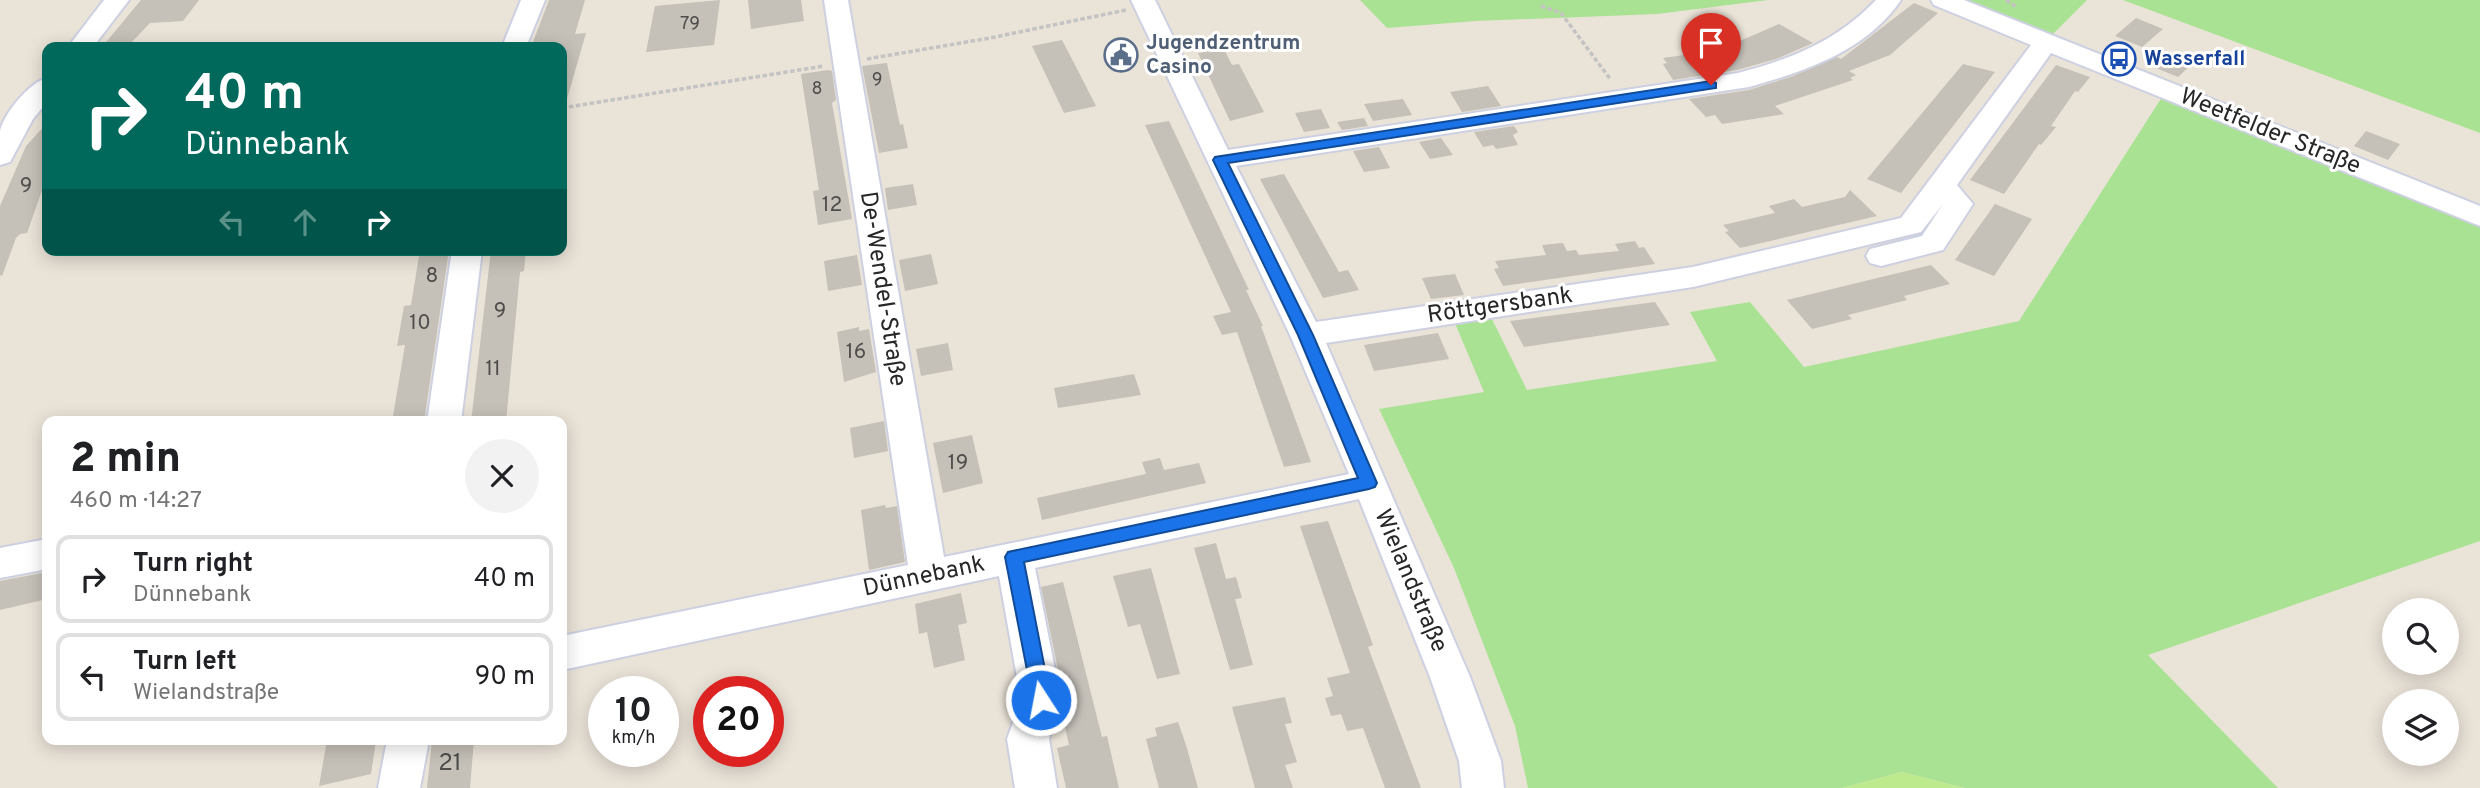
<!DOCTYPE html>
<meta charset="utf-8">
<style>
body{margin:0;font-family:Overpass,sans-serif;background:#f2f2f2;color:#202124;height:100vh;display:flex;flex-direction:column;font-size:26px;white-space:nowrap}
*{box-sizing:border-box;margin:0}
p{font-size:23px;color:#757577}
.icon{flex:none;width:38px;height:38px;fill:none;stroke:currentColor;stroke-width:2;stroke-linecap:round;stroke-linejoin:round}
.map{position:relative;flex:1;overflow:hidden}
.panel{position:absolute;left:42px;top:416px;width:525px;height:329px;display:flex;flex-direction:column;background:#fff;border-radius:14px;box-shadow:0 4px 18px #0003}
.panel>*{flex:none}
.banner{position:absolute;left:42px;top:42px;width:525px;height:214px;border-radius:14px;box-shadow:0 4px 18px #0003;background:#00695c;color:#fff;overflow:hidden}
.buttons{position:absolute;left:2382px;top:598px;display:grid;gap:14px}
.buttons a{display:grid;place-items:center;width:77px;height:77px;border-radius:50%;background:#fff;box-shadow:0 4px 18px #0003;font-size:35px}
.speed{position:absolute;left:588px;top:676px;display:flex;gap:14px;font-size:35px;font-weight:700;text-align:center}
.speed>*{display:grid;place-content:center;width:91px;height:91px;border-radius:50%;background:#fff;box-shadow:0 4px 18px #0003;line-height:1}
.speed small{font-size:18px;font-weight:400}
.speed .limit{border:10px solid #d22;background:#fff;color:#111}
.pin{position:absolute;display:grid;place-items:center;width:60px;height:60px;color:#fff;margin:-72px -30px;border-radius:50% 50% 50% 0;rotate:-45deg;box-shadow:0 0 7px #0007}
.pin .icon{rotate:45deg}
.me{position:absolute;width:77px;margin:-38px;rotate:349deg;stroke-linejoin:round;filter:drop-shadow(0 0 5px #0008)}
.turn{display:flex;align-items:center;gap:24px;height:147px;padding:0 28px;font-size:32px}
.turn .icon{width:91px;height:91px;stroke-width:2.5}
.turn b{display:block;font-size:49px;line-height:60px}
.lanes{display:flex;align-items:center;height:66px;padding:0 28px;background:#0003;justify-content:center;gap:35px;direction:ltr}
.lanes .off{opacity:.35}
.round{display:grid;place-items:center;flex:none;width:74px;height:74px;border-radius:37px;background:#f2f2f2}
.head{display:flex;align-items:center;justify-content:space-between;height:119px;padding:0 28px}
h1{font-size:42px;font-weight:800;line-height:52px}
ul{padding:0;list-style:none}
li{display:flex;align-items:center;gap:21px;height:88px;margin:0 14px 10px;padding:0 14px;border:4px solid #e0e0e0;border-radius:14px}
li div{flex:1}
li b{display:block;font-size:26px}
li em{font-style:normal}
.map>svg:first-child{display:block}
</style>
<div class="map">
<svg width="2480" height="788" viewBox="0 0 2480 788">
<rect width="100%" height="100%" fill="#eae3d8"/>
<!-- green -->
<path fill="#aae293" d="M1360 0H1768L1657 14 1476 21 1387 28Z
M1962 0H2087L2052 35Z
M2123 0H2480V133Z
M2162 97 2480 226V541L2148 655 2278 788H1964L1902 772 1842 788H1528L1515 726 1454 568 1379 409 1484 392 1454 321 1490 315 1527 390 1717 361 1690 312 1750 302 1804 367 2019 321Z"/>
<!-- pitch -->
<path fill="#beea8e" d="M1902 772 1964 788H1842Z"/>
<!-- building -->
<path fill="#c5c0b8" d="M141 0H199L183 21 150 23 127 47H102Z
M549 0H585L575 34 586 33 567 99 562 98V47H531Z
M720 0 714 45 646 52 655 6Z
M748 0H801L804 21 751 29Z
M1914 3 1938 13 1890 55 1849 71 1856 75 1850 78 1853 80 1775 106 1784 114 1722 124 1715 115 1706 117 1689 99 1749 90 1793 76 1837 57 1841 59Z
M2136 18 2163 29 2142 47 2115 36Z
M1779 24 1813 43 1776 59 1737 70 1673 80 1663 64 1667 63 1663 58 1712 51 1706 45 1728 40 1733 44Z
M1062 40 1074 63 1096 106 1064 113 1032 46Z
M1224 49 1232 65 1239 64 1264 112 1230 121 1198 53Z
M2171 54 2193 63 2178 77 2156 68Z
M887 63 900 125 903 124 908 148 879 153 862 66Z
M1963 64 1995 72 1901 193 1867 179Z
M2056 65 2090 77 2078 92 2075 91 2051 126 2056 127 2041 145 2039 144 2004 194 1970 180Z
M828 70 832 71 836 100 832 103 852 219 818 225 813 191 819 190 801 74Z
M1488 86 1501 106 1462 112 1450 92Z
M1403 99 1412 115 1373 121 1364 104Z
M1321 109 1330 128 1304 132 1295 113Z
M1364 118 1368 126 1342 130 1337 122Z
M1169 121 1249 290H1246L1263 326H1261L1311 462 1284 467 1237 332 1222 335 1213 316 1231 312 1145 125Z
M47 123V176L27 233 20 234 16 238 2 276 0 275V206L26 146Z
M1514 126 1518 132 1513 135 1518 145 1496 149 1493 145 1483 147 1474 132Z
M2366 131 2400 144 2388 160 2354 146Z
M1441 138 1453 155 1430 159 1419 142Z
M1379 147 1390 168 1364 172 1353 151Z
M1284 174 1339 272 1348 270 1359 290 1323 298 1260 179Z
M913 184 917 205 888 210 885 188Z
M1850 190 1877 216 1740 248 1725 232 1729 231 1723 225 1775 213 1769 206 1794 199 1802 207 1845 197Z
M1995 204 2032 219 1994 276 1955 260Z
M1635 241 1639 248 1644 247 1655 264 1503 286 1494 269 1499 268 1495 261 1546 255 1542 245 1563 243 1567 251 1576 250 1579 255 1619 251 1615 244Z
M420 250H449L424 422H392L405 345 397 346 404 306 411 305Z
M491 250H526L524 271 520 272 506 422H471Z
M931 254 938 284 905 291 899 260Z
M857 255 862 285 828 291 824 261Z
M1931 265 1950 284 1904 296 1907 300 1848 315 1852 319 1812 329 1787 300Z
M1455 274 1464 295 1431 299 1422 278Z
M1655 302 1670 325 1524 347 1510 321Z
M859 327V331L869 329 876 372 844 382 837 332Z
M1438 333 1449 359 1374 371 1364 345Z
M948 343 953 370 921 376 916 349Z
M1134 374 1141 395 1058 408 1054 388Z
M884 421 888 451 854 458 850 428Z
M972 435 983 483 943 493 933 443Z
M1160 458 1164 470 1199 463 1206 483 1042 520 1037 498 1146 474 1142 462Z
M885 505 886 508 897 506 905 562 869 570 861 510Z
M1328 521 1373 645 1368 647 1421 788H1385L1363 728 1347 731 1341 714 1331 716 1325 698 1333 696 1327 678 1350 673 1300 526Z
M1216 543 1226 579 1236 577 1242 598 1235 599 1253 665 1230 670 1194 548Z
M1151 568 1180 674 1157 679 1140 624 1128 627 1113 576Z
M47 572V599L0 610V581Z
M1063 582 1102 737 1107 736 1119 788H1066L1057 748 1069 745 1061 709 1064 699 1041 587Z
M961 593 967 623 958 625 965 660 934 668 927 632 919 634 915 604Z
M1285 697 1292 723 1285 724 1297 762 1285 765 1293 788H1255L1232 707Z
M1178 722 1186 745 1198 788H1159L1146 739 1157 736 1155 728Z
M327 740H376L371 774 319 786Z
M432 740H474L470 788H427Z"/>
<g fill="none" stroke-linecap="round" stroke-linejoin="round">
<defs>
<path id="minor" d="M104 0H129L93 47H68Z
M521 0H545L526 47H502Z
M824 0H848L944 557 1349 474 1290 335 1131 0H1155L1228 150 1738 73C1792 59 1837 41 1876 0H1901C1866 51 1806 71 1749 87L1236 166 1316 322 1693 267 1901 218 2031 45 1934 5 1931 0H1964L2480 206V226L2051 53 1957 185 1973 204 1943 250 1881 266 1870 263 1866 256 1870 249 1922 236 1943 204 1921 232 1693 287 1326 343 1470 677 1501 761 1504 788H1462L1459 761 1430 677 1359 499 1035 568 1061 700 1049 739 1057 788H1015L1007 739 1021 700 999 576 562 670V636L908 565Z
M47 78V102L33 119 10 162 0 165C0 154 0 141 0 131 4 113 30 82 47 78Z
M452 250H482L461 422H427Z
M47 539V569L0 578V548Z
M387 740H429L420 788H378Z"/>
</defs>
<!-- minor casing -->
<use href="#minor" stroke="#cdd0e1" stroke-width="4"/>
<!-- path -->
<path stroke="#c3c3c3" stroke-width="3.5" stroke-dasharray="4.5 2.5" stroke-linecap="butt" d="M2006 0 2018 8
M1541 6 1561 13 1611 80
M867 59 990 38 1126 10
M562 108 824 66"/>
<!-- minor -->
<use href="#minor" fill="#fff" fill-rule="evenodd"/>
</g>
<!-- route -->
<path fill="#1a73e8" stroke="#114b97" stroke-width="2" d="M1711 81 1716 83V88L1228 163 1313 335 1377 483 1375 487 1369 489 1024 562 1051 700 1048 706 1041 709 1034 706 1005 557 1008 552 1358 478 1298 335 1213 160 1215 157Z"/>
<!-- icons -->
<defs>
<symbol id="civic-ring" viewBox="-11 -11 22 22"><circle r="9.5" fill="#fff" stroke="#5c6f8a" stroke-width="1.5"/><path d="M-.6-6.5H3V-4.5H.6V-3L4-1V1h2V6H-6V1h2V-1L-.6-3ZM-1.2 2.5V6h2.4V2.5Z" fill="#5c6f8a"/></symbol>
<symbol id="bus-ring" viewBox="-11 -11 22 22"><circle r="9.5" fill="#fff" stroke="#1a4fb4" stroke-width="1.5"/><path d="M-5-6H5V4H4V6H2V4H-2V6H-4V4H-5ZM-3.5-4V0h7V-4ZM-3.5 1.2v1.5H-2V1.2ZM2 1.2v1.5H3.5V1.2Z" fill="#1a4fb4"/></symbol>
</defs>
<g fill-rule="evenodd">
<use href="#civic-ring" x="1102" y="36" width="38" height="38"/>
<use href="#bus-ring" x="2100" y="40" width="38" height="38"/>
</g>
<g text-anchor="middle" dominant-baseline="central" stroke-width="6" stroke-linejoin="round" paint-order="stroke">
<!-- far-number labels -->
<g font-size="18" fill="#4e4d4b">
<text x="690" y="24">79</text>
<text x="877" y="80">9</text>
<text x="817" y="89">8</text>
</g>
<!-- far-service labels -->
<g font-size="21" font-weight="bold" fill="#4e5e75" stroke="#fff" text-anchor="start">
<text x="1146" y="43">Jugendzentrum<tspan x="1146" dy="24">Casino</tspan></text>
</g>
<!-- far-transit labels -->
<g font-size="21" font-weight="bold" fill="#164399" stroke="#fff" text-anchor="start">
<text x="2144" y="59">Wasserfall</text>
</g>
<!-- number labels -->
<g font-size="21" fill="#4e4d4b">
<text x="26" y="186">9</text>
<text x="832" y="205">12</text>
<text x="432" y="276">8</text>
<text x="500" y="311">9</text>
<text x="420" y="323">10</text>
<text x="856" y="352">16</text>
<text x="493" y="369">11</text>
<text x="958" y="463">19</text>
</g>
<!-- street labels -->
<g font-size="24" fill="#272727" stroke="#fff">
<text transform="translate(2270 132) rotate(22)">Weetfelder Straße</text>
<text transform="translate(882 289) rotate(81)">De-Wendel-Straße</text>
<text transform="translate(1500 306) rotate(-8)">Röttgersbank</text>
<text transform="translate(924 577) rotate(-12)">Dünnebank</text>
<text transform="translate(1410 581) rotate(67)">Wielandstraße</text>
</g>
<!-- near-number labels -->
<g font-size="24" fill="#4e4d4b">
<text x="450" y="764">21</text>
</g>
</g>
</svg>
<div class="buttons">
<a><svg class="icon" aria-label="search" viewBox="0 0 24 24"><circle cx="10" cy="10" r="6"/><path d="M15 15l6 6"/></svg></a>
<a><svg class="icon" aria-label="layers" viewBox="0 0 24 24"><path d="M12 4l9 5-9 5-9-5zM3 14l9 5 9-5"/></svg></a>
</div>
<div class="speed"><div>10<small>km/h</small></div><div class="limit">20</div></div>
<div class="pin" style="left:1711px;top:85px;background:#d93025"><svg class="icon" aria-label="arrive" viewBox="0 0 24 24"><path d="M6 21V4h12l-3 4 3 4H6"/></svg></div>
<svg class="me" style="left:1041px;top:700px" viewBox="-20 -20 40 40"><circle r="17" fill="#1a73e8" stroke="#fff" stroke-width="3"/><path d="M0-11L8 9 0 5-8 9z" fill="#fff"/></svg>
<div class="banner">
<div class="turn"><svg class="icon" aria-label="right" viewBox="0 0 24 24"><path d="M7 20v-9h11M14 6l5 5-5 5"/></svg><div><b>40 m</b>Dünnebank</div></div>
<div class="lanes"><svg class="icon off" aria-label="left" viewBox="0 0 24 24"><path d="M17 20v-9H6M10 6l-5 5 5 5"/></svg><svg class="icon off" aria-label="ahead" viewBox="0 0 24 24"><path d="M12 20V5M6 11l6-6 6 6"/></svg><svg class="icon" aria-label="right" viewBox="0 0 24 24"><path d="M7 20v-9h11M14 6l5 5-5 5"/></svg></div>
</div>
<section class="panel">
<div class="head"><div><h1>2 min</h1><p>460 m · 14:27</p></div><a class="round"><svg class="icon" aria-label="close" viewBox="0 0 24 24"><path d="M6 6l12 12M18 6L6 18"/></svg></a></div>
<ul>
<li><svg class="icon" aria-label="right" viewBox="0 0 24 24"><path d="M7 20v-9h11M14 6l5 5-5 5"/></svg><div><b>Turn right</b><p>Dünnebank</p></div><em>40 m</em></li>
<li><svg class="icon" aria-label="left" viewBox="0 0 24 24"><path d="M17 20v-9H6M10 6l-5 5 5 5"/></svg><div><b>Turn left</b><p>Wielandstraße</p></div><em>90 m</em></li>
</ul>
</section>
</div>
